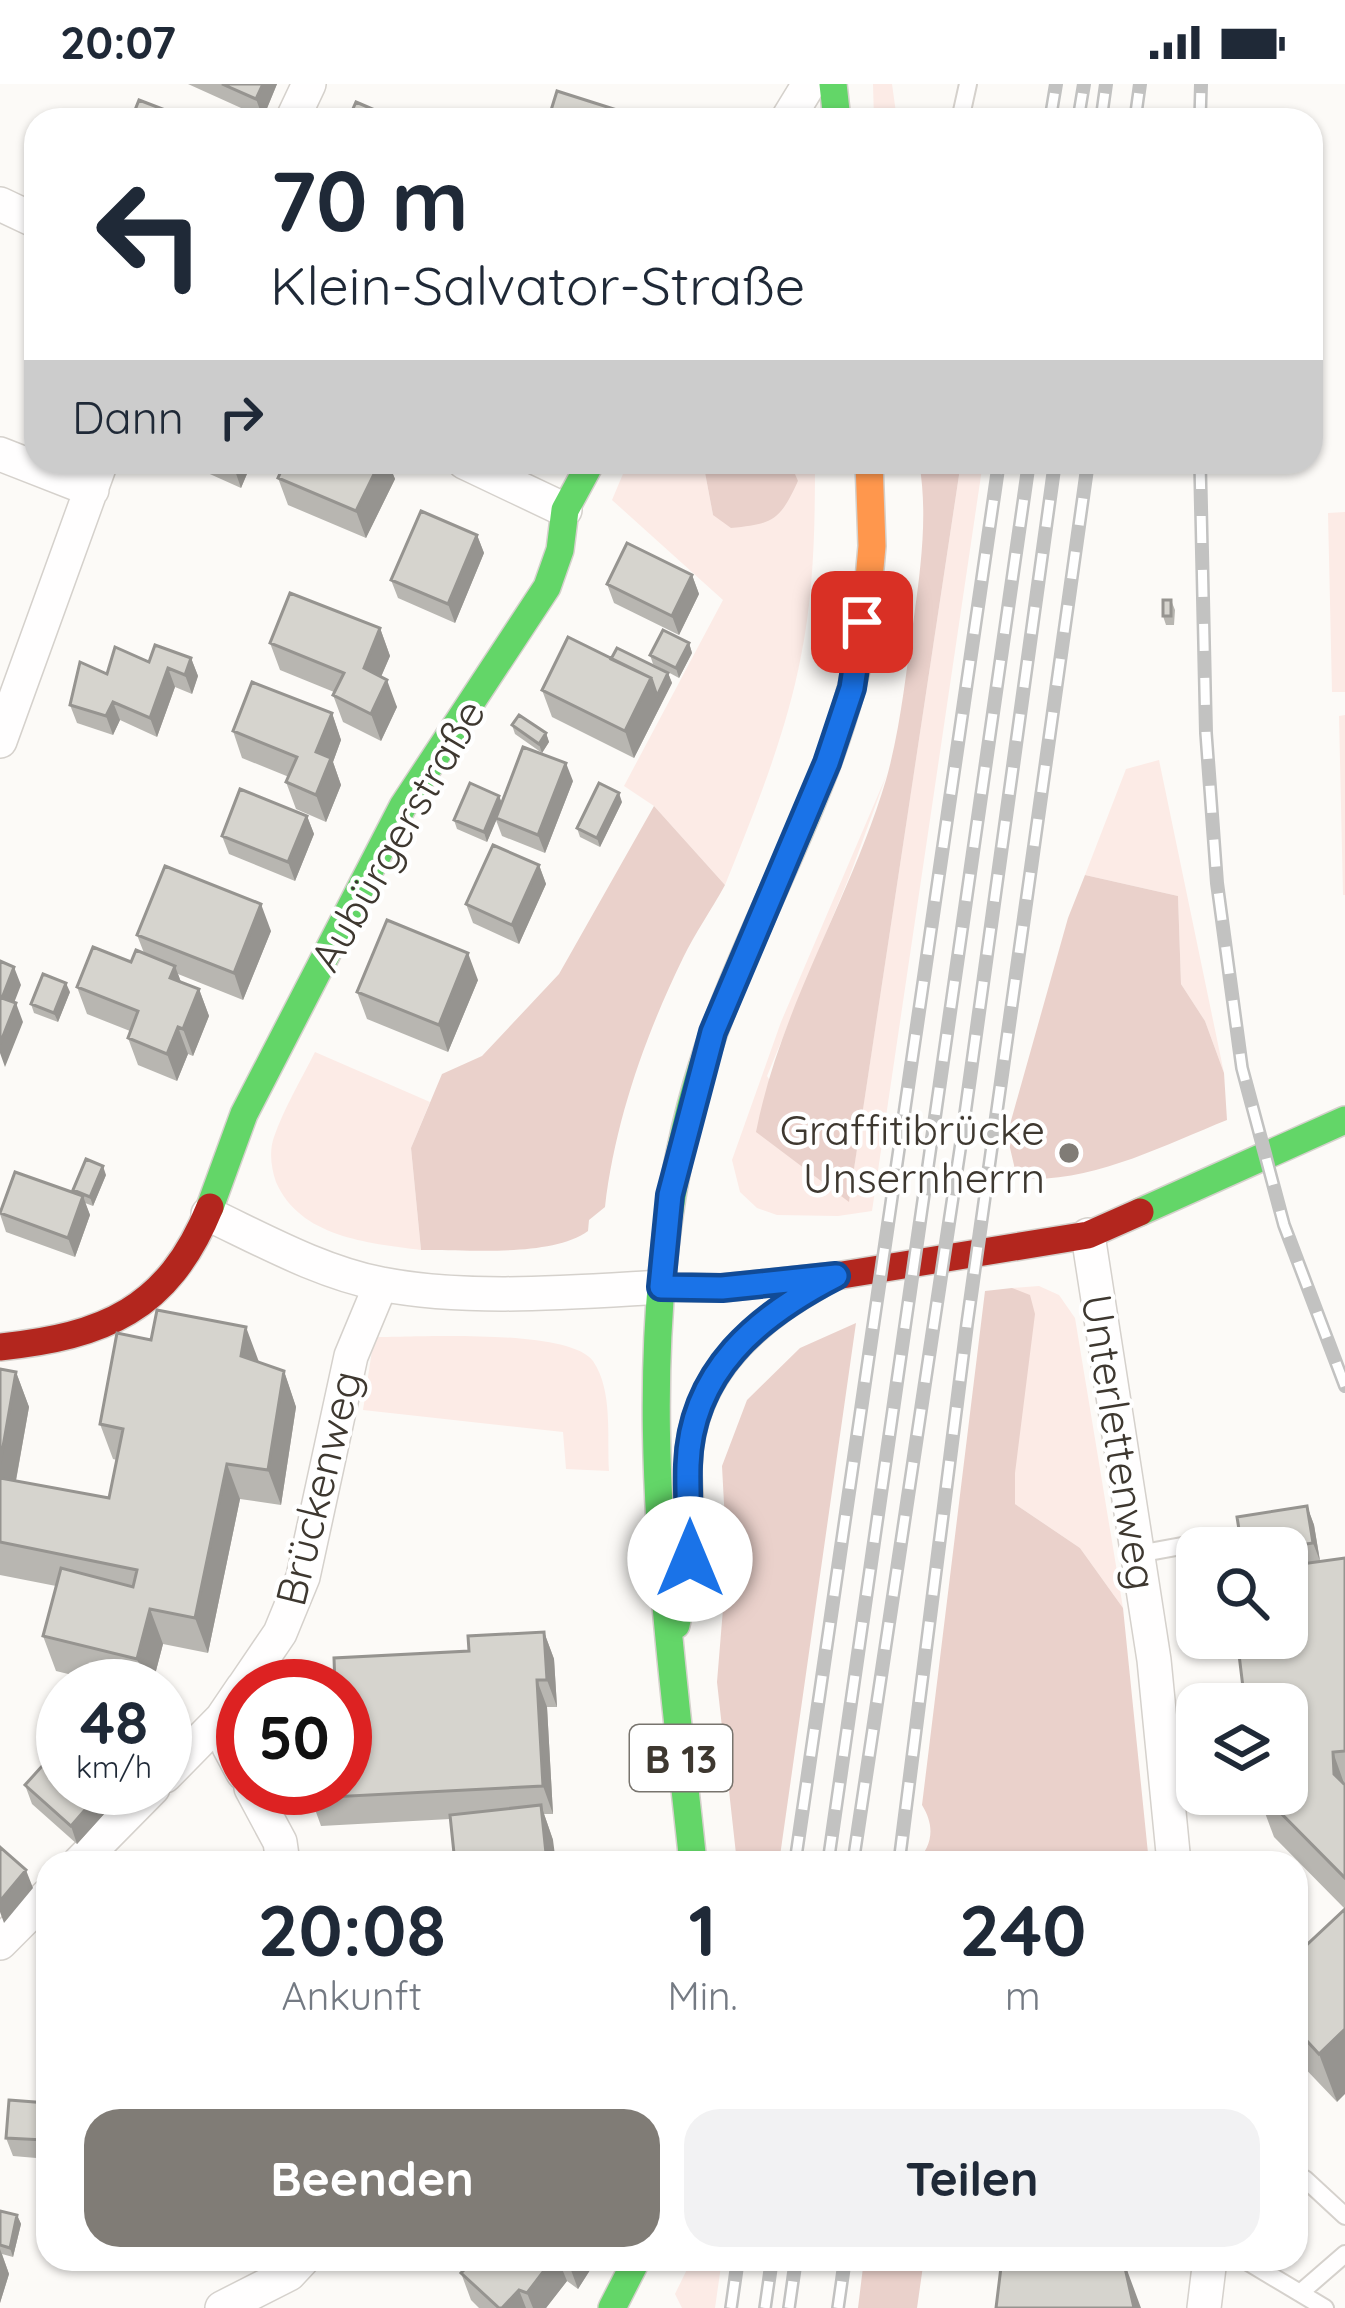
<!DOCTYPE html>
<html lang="de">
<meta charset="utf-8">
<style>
body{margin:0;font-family:Quicksand,sans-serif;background:#f2f2f3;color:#1f2937;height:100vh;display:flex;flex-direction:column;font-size:45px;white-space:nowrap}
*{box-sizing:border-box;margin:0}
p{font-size:39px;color:#747a83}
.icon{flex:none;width:66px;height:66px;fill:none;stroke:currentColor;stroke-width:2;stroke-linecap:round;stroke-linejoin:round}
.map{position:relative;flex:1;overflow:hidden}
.drawer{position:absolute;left:36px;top:1767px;width:1272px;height:420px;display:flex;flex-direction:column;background:#fff;border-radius:36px;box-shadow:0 3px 9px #0004}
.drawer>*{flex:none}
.guide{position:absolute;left:24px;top:24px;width:1299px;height:366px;border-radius:36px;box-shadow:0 3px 9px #0004;background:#fff;color:#1f2937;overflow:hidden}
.controls{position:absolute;left:1176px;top:1443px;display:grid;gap:24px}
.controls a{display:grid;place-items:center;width:132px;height:132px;border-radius:24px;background:#fff;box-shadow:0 3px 9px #0004;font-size:60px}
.speed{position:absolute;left:36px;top:1575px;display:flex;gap:24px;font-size:60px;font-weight:700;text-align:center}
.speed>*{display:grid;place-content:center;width:156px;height:156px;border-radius:50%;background:#fff;box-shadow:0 3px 9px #0004;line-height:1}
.speed small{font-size:30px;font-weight:400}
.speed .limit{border:18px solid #d22;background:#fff;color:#111}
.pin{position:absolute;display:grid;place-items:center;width:102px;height:102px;color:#fff;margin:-51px;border-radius:24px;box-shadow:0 6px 18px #0006}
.me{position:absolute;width:132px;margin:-66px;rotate:0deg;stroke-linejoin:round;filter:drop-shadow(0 0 9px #0008)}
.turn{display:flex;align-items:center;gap:42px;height:252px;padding:0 48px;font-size:54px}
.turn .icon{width:156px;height:156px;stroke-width:2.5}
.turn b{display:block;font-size:84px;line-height:102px}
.then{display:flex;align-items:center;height:114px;padding:0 48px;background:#0003;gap:24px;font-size:45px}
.eta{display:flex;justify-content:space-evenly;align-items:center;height:204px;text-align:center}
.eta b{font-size:72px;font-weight:700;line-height:84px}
.primary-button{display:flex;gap:24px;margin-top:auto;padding:24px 48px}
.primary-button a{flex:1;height:138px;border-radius:36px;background:#807c76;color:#fff;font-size:48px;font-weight:700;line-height:138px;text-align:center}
.primary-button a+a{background:#f2f2f3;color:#1f2937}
.status{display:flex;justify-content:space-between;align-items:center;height:84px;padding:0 60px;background:#fff;direction:ltr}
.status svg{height:33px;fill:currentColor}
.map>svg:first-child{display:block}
</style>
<div class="status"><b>20:07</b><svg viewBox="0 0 49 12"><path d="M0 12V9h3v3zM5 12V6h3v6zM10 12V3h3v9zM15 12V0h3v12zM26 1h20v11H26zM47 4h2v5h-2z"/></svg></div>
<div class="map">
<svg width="1345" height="2224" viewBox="0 0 1345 2224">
<rect width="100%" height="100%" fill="#fcfaf7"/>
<!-- green -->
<path fill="#fcebe6" d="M873 0H892L897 36H874Z
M628 378H703L713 431 798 398 790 378H815C815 443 814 508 801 572 786 651 755 726 725 801L654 722 624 702 723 516 612 416Z
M961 378H983L872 1127 838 1132 777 1131 757 1124 740 1108 732 1076 781 938 887 690 850 791 767 992 849 1117Z
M1345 428V608H1332L1328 429Z
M1345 631V811H1343L1339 632Z
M1159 676 1224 989 1205 937 1181 900 1178 812 1085 791 1126 685Z
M315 968 430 1018 411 1064 421 1166C367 1159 300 1153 276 1098 271 1084 269 1067 274 1053 284 1024 301 996 315 968Z
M1039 1202 1059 1211 1075 1234 1123 1524 1080 1464 1015 1420 1012 1204Z
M374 1253C416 1253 569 1244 593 1277 613 1306 607 1353 609 1387L566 1385 563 1348 363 1326Z
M692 2175H722L715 2224H682L675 2210Z"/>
<!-- forest -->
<path fill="#ead1cb" d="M703 378H790L798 397C780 436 774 440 731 444L713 431Z
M919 378H961L849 1118 756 1048C780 924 850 816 886 696 901 643 906 587 914 533 921 482 928 429 919 378Z
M654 722 725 801C712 825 695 849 683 874 645 952 615 1037 605 1123L589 1136 588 1147C550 1174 467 1165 421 1166L411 1064 442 990 482 972 559 890Z
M1085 791 1178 812 1181 900 1205 937 1224 989 1227 1036C1162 1062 1088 1101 1017 1094L1007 1051 1068 834Z
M1012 1204 1030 1211 1035 1230 1015 1389V1420L1080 1464 1123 1524 1149 1779H916C933 1761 935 1742 922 1721L985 1207Z
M856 1239 779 1779H737L717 1598 727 1476 722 1382 747 1316 800 1264Z
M864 2175H924L917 2224H858Z"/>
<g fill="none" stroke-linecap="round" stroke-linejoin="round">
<defs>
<path id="lane" d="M960 36 968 0
M1138 1470 1220 1455
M1305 2095 1345 2132
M1243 2175 1325 2224
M1300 2209 1345 2170"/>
<path id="street" d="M292 36 309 0
M787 36 809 0
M0 120 36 137
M0 370 92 406
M464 378 565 426
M0 657 101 378
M208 1130C263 1156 320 1188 381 1200 468 1217 573 1208 661 1203
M1088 1151 1154 1576 1174 1779
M244 1602 280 1549 303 1493 351 1272 381 1200
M243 1603 222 1634 229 1663 243 1689
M165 1692 222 1634
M251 1704 280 1758 283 1779
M79 1779 153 1704
M0 1859 48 1811
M222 2224 289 2190 303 2175
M1204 2224 1210 2175"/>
<path id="fast" d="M833 0 837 36
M210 1123 244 1030 403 722 547 503 560 466 565 426 591 378
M1140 1128 1345 1036
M676 1541C681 1517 689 1493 691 1468 693 1441 688 1413 688 1385 689 1297 749 1240 821 1200
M693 1779C666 1523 624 1253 697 1000 742 843 841 702 865 539
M612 2224 637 2175"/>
<path id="slow" d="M865 539 872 462 869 378"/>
<path id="jam" d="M661 1203 722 1204 836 1192 1088 1151 1140 1128
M0 1263C104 1252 168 1226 210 1123"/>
</defs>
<!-- lane casing -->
<use href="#lane" stroke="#d5d1cc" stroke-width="20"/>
<!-- street casing -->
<use href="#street" stroke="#d5d1cc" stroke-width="36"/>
<!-- fast casing -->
<use href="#fast" stroke="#d5d1cc" stroke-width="30"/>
<!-- slow casing -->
<use href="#slow" stroke="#d5d1cc" stroke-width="30"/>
<!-- jam casing -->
<use href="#jam" stroke="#d5d1cc" stroke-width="30"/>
<!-- lane -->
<use href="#lane" stroke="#fffefe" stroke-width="16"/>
<!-- street -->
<use href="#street" stroke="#fffefe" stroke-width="33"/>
<!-- fast -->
<use href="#fast" stroke="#63d668" stroke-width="27"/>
<!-- slow -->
<use href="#slow" stroke="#ff974d" stroke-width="27"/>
<!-- jam -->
<use href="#jam" stroke="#b3261e" stroke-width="27"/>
<defs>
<path id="rail" d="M1050 36 1056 0
M1078 36 1084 0
M1101 36 1106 0
M1135 36 1140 0
M1200 36 1201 0
M1200 378 1206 649 1217 799 1242 984 1284 1141 1345 1302
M795 1779 999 378
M828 1779 1029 378
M853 1779 961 1059 1055 378
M899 1779 967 1240 1088 378
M731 2224 738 2175
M765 2224 772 2175
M789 2224 796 2175
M838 2224 845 2175"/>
</defs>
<!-- rail casing -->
<use href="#rail" stroke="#c2c2c1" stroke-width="14"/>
<!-- rail -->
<use href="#rail" stroke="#fff" stroke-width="9" stroke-dasharray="27" stroke-linecap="butt"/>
</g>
<!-- wall -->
<path fill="#b8b6b1" d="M188 0H277L263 34Z
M183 378H252L241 404Z
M275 378H388L395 395 366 454 288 421 278 394 279 389Z
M477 451 484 469 455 539 398 514 391 496Z
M692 491 699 510 679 551 614 519 607 500Z
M1171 516 1175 526 1174 541H1166L1163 532Z
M380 544 390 572 381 593 397 623 381 657 343 638 333 611 334 608 280 586 270 559Z
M689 559 692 569 679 594 653 580 650 571Z
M191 574 198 592 192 610 175 603 157 653 120 636 113 651 77 639 70 621 107 590 149 578Z
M611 575 668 589 672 599 634 674 552 633 542 606Z
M332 629 341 656 333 678 341 701 326 738 296 725 286 698 289 693 242 674 233 647Z
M512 641 546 649 549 658 542 669 515 650Z
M573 697 545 769 502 752 496 736 487 758 457 745 454 736 502 719Z
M622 718 600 763 580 753 577 744Z
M307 732 314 750 295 797 229 770 222 752Z
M539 781 546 800 519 860 473 839 466 820Z
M271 847 243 916 178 890 181 898 199 905 209 932 193 972 188 970 177 997 138 981 128 954 130 947 87 930 77 903 131 878 144 869 137 851Z
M478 896 448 968 367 935 357 908Z
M70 908 58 938 34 929 31 920Z
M106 1091 93 1122 85 1119 90 1131 75 1173 6 1148 0 1130 75 1110 73 1106Z
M259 1279 284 1287 296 1323 281 1421 240 1415 208 1569 163 1560 152 1602H117L56 1587 43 1552 56 1502 0 1491V1285L16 1288 29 1323 16 1397 109 1414 117 1376 113 1375 100 1340Z
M1307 1422 1314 1441 1320 1477 1345 1474V1825L1274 1753 1258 1710H1287V1464H1242Z
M544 1548 554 1575 557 1623H547L553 1730H544L553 1756 450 1735 321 1742 311 1714V1708L297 1709 295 1704H345L469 1567Z
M25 1701 109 1704 114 1719 77 1760 32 1720Z
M1296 1871 1337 2018 1296 1975Z
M47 2019 48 2075 13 2072 6 2054Z
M0 2127 17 2131 21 2140 13 2173 2 2170 9 2190 0 2219Z
M459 2175H597L578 2205 567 2197 546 2224H479L471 2216 461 2189 467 2184Z"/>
<!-- shaded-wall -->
<path fill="#969490" d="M263 0H277L263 34 256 15Z
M232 378H252L241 404Z
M380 378H388L395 395 366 454 356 427Z
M477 451 484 469 455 539 448 520Z
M692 491 699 510 679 551 672 532Z
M380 544 390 572 373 611 364 584Z
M689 559 692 569 679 594 676 584Z
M191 574 198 592 192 610 185 591Z
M168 584 175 603 157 653 150 634Z
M668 589 672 599 634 674 625 647 651 594Z
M387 596 397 623 381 657 371 630Z
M113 618 120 636 113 651 106 632Z
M332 629 341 656 333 678 341 701 326 738 316 711V668Z
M546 649 549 658 542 669 539 660Z
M566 679 573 697 545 769 538 751Z
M619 709 622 718 600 763 597 754Z
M499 712 503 721 487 758 484 748Z
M307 732 314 750 295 797 288 778Z
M539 781 546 800 519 860 512 841Z
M261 820 271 847 243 916 234 889Z
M468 869 478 896 448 968 439 941Z
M175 882 185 909 170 894Z
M14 883 21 901 9 932 2 914Z
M66 899 70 908 58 938 54 929Z
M199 905 209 932 193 972 183 945Z
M16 919 23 938 5 983 0 969V960Z
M178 943 188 970 177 997 167 970Z
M103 1082 106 1091 93 1122 90 1113Z
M83 1112 90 1131 75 1173 68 1154Z
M246 1243 259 1278 241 1272Z
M284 1287 296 1323 281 1421 268 1386Z
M16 1288 29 1323 10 1429 0 1400V1380Z
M227 1380 240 1415 208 1569 195 1534Z
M1307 1422 1314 1441 1320 1477 1313 1459Z
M150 1525 163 1560 152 1602H147L137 1575Z
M544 1548 554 1575 557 1623 547 1596Z
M537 1596 547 1623 553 1730 543 1702Z
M1333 1668 1345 1702 1334 1690Z
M102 1704H109L114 1719 77 1760 71 1742Z
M541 1721 553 1756 556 1779H547Z
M26 1786 33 1804 4 1839 0 1828V1817Z
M1345 1945V2010L1337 2018 1319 1970Z
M47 2019 48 2021V2067L44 2056Z
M17 2131 21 2140 13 2173 10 2164Z
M0 2165 9 2190 0 2219Z
M553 2175H558L567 2197 546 2224H533L527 2209Z
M570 2175H597L578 2205 568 2178Z
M1123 2175 1141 2224H1134Z
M519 2206 526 2224H502Z"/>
<!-- building -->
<path fill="#d6d4ce" stroke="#969490" stroke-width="3" d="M222 0H263L256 15Z
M557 7 639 33 638 36H548Z
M139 16 191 36H131Z
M356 18 398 36H348Z
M285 378H380L356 427 278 394Z
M421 427 477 451 448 520 391 496Z
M627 459 692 491 672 532 607 500Z
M290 509 380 544 364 584 387 596 371 630 333 611 344 589 270 559Z
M1163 516H1171V532H1163Z
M663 546 689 559 676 584 650 571Z
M568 553 651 594 625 647 542 606Z
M155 561 191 574 185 591 168 584 150 634 113 618 106 632 70 621 80 578 107 590 115 563 149 578Z
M617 564 668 589 657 612 651 594 611 575Z
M252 598 332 629 316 668 331 674 316 711 286 698 297 673 233 647Z
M519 631 546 649 539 660 512 641Z
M523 663 566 679 538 751 496 734Z
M470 699 499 712 484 748 454 736Z
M599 699 619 709 597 754 577 744Z
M240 705 307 732 288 778 222 752Z
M493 761 539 781 512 841 466 820Z
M165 782 261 820 234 889 137 851Z
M387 836 468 869 439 941 357 908Z
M93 863 131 878 136 866 175 882 170 894 199 905 183 945 178 943 167 970 128 954 138 927 77 903Z
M0 877 14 883 2 914 16 919 0 960Z
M43 890 66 899 54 929 31 920Z
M86 1075 103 1082 90 1113 73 1106Z
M15 1088 83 1112 68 1154 0 1129Z
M157 1226 246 1243 241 1272 284 1287 268 1386 227 1380 195 1534 150 1525 137 1575 43 1552 61 1484 133 1503 137 1486 0 1458V1394L109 1414 123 1345 100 1340 117 1249 151 1256Z
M0 1285 16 1288 0 1380Z
M1307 1422 1313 1459 1278 1464H1242L1237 1433Z
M1345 1474V1667L1333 1668 1334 1690 1345 1701V1794L1262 1710H1287V1620H1245L1237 1554H1287V1482Z
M544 1548 547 1596H537L543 1702 311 1714 310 1704H345V1602H335L334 1574 469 1567 468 1552Z
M62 1660 63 1704H104L71 1742 25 1701Z
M541 1721 547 1779H455L450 1731Z
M0 1763 26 1786 0 1817Z
M1345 1825V1945L1319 1970 1296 1945V1871Z
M9 2016 47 2019 44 2056 6 2054Z
M0 2127 17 2131 10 2164 0 2161Z
M475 2175H486L493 2182 500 2175H553L527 2209 519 2206 502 2224H499L461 2189Z
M1002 2175H1123L1134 2224H996Z"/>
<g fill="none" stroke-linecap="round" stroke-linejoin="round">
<defs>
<path id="route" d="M690 1475C690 1444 687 1412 688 1381 691 1287 758 1232 836 1192L722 1204 661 1203 670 1111 713 948 827 679 852 604 862 538"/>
</defs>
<!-- route casing -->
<use href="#route" stroke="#114b97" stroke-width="30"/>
<!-- route -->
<use href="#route" stroke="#1a73e8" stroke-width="21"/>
</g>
<!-- markers -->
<circle fill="#807c76" stroke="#fff" stroke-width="4.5" cx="1069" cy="1069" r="12"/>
<g text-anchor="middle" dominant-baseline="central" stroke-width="9" stroke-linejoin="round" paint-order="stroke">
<!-- shield labels -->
<rect fill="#fff" stroke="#78746e" stroke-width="3" x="630" y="1641" width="102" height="66" rx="9"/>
<g font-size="39" font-weight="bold" fill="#3e3830">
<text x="681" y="1674">B 13</text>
</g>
<!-- street labels -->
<g font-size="42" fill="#3e3830" stroke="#fff">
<text transform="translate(397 751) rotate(-60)">Aubürgerstraße</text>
<text transform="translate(1120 1358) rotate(81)">Unterlettenweg</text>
<text transform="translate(318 1404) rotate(-76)">Brückenweg</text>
</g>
<!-- poi labels -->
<g font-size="42" fill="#3e3830" stroke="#fff" text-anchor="end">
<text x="1045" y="1045">Graffitibrücke<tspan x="1045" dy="48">Unsernherrn</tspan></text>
</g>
</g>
</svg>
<div class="controls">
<a><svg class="icon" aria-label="search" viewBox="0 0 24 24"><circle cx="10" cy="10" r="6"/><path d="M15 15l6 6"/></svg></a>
<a><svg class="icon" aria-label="layers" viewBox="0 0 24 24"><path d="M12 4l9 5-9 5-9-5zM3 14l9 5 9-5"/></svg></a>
</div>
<div class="speed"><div>48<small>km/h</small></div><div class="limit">50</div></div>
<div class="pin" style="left:862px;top:538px;background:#d93025"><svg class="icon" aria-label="arrive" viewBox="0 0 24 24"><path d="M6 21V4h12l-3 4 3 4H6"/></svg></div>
<svg class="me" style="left:690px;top:1475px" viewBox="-20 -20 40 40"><circle r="19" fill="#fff"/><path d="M0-13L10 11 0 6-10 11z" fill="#1a73e8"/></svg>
<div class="guide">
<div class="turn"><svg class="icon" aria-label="left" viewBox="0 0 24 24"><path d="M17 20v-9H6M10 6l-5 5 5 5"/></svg><div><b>70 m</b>Klein-Salvator-Straße</div></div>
<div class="then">Dann<svg class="icon" aria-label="right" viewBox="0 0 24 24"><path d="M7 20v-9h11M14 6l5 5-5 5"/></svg></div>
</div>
<section class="drawer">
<div class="eta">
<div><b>20:08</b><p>Ankunft</p></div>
<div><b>1</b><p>Min.</p></div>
<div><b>240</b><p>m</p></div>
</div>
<div class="primary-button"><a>Beenden</a><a>Teilen</a></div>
</section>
</div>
